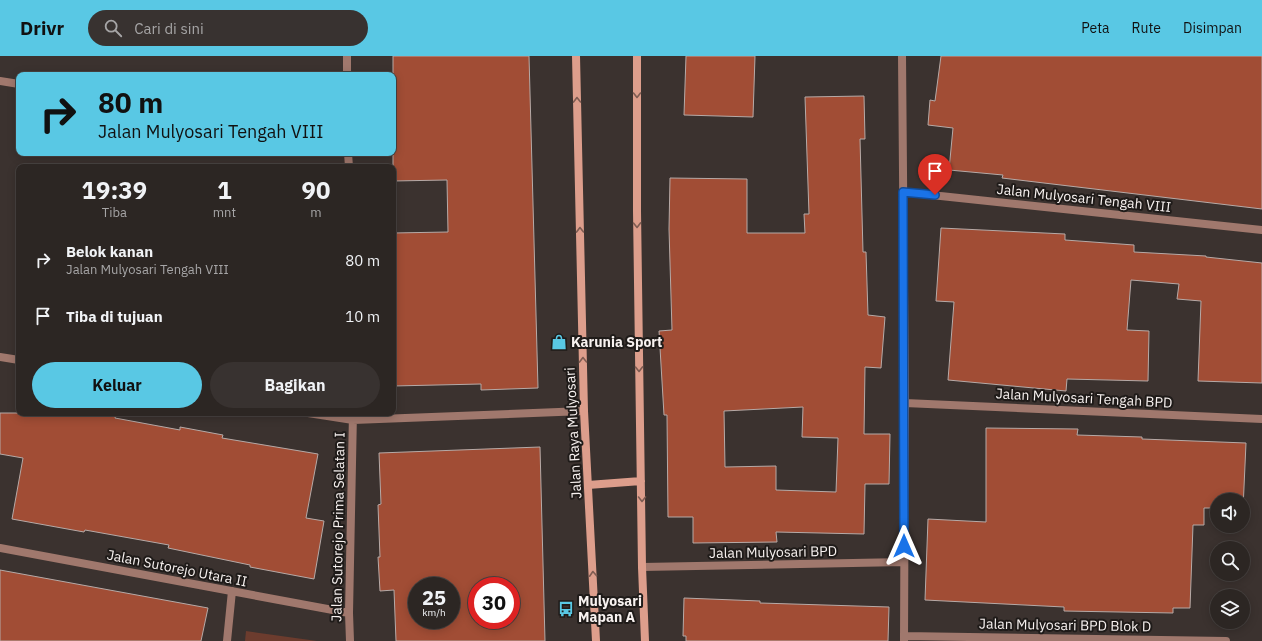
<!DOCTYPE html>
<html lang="id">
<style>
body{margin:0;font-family:"IBM Plex Sans",sans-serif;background:#383230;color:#f1f3f6;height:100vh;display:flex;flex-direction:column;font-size:15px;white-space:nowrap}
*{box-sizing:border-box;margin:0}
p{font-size:13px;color:#a6a5a6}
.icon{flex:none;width:22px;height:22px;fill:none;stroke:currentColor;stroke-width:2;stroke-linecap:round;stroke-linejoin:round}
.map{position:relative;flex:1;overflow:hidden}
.panel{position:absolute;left:16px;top:108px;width:380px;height:252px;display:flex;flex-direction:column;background:#2c2623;border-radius:8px;box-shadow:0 2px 10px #0003,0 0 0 1px #484341}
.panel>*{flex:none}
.banner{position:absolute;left:16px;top:16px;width:380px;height:84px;border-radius:8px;box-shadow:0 2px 10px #0003,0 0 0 1px #484341;background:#59c8e4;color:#111;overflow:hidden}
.controls{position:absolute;left:1210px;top:437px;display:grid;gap:8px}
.controls a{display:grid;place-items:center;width:40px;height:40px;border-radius:50%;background:#2c2623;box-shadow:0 2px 10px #0003,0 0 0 1px #484341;font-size:20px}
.speed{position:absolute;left:408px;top:521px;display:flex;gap:8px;font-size:20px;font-weight:700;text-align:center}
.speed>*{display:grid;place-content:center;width:52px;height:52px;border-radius:50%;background:#2c2623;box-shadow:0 2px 10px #0003,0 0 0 1px #484341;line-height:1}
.speed small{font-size:10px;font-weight:400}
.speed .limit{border:6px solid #d22;background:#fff;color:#111}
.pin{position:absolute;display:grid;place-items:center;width:34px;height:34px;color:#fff;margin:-41px -17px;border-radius:50% 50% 50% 0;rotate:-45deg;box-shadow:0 0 4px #0007}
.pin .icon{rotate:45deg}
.me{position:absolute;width:44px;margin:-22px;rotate:0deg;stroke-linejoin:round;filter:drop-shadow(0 0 3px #0008)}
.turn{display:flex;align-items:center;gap:14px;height:84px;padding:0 16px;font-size:18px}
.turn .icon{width:52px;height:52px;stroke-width:2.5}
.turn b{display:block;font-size:28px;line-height:34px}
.eta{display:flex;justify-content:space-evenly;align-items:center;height:68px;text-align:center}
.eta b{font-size:24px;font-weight:700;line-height:28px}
.primary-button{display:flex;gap:8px;margin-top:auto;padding:8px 16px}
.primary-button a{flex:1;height:46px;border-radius:24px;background:#59c8e4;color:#111;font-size:16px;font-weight:700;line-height:46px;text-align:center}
.primary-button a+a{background:#383230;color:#f1f3f6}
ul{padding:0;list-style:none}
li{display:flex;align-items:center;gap:12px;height:56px;padding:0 16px}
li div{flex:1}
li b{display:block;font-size:15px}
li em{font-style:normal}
header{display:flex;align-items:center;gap:24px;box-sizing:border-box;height:56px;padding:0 20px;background:#59c8e4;color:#111}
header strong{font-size:19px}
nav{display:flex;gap:22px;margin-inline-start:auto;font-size:14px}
.search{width:280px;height:36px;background:#383230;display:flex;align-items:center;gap:10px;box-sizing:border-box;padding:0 14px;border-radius:22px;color:#a6a5a6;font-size:15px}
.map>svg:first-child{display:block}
</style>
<header>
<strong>Drivr</strong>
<div class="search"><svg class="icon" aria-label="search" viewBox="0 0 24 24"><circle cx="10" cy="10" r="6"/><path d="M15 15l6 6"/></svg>Cari di sini</div>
<nav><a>Peta</a><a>Rute</a><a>Disimpan</a></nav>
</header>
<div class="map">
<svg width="1262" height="585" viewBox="0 0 1262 585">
<rect width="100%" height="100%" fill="#3b322f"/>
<!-- green -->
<path fill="#6c3c2e" d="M246 575 317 585H245Z"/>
<!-- building -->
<path fill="#a14d35" stroke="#b6aaa7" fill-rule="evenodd" d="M393 0H529L538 332 481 334V328L393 330V177L448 176 447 124 393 125Z
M686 0H755L753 61 684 59Z
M941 0H1262V153L1002 122 1003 119 949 114 953 72 928 69 930 44 935 45Z
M864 40 865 83H860L863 196H866L868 259 885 261 881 312 865 311 864 378H890L889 428H865L864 478 776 476 777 486 693 487V461H668L667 359H664L659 275 672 274 669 173 670 122 747 123V177H805L804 158H809L805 41ZM803 351 802 381 838 382 836 436 776 434V410L725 411 724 355Z
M941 172 1065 178V184L1134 189V196L1206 200V201L1262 207V327L1198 325 1201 245 1177 243 1179 228 1131 224 1127 274 1149 275 1148 325 1067 323 1066 335 948 324 954 246 936 245Z
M0 357H116L115 362 180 374V371L223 379 222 382 318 398 306 462 324 465 314 523 250 511V509L168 492 169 489 85 474 84 476 12 463 23 402 0 398Z
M986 372 1078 373 1077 379 1142 381V383L1246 387 1243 453V444H1217V452H1204V469H1193L1190 552H1173V557L1064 555V551L925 544 928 463 986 466Z
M540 391 545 585H396L394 534 380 535 378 501H380L378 449 381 448 379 397ZM417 530H451V564H417ZM477 530H511V564H477Z
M0 514 208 552 201 585H0Z
M684 542 760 545V547L889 551 888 585H686V580H683Z"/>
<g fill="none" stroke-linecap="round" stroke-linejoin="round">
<!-- minor -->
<path stroke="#a0786d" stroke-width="8" d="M347 0V19
M902 0 905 347 904 585
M0 25 19 28
M348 97 349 111
M903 136 1262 174
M0 301 19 304
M905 347 1262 363
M308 357 353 364 584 355
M0 492 349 557
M642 511 904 506
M904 580 1226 585
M227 585 232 535
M350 585 349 557 353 357"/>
<!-- secondary -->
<path stroke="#dd9e8c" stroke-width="8" d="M576 0 584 355 596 585
M637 0V155L642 511 645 585
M588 429 641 425"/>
</g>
<!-- one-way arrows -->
<defs><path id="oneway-chevron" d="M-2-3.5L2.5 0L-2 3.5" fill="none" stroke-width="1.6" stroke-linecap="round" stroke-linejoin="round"/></defs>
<g stroke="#7e5c52">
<use href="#oneway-chevron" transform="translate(637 39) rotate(90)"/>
<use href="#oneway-chevron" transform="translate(577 44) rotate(-91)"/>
<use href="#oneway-chevron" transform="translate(637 169) rotate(89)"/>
<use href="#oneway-chevron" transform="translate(580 174) rotate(-91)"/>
<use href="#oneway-chevron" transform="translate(583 304) rotate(-91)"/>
<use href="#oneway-chevron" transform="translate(639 313) rotate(89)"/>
<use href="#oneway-chevron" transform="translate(642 443) rotate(90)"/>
<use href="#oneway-chevron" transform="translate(593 518) rotate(-93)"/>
</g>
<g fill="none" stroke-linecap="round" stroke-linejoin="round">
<defs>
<path id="route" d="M904 490 903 136 935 139"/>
</defs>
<!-- route casing -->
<use href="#route" stroke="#114b97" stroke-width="10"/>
<!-- route -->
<use href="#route" stroke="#1a73e8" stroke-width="7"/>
</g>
<!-- icons -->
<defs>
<symbol id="shop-bare" viewBox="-9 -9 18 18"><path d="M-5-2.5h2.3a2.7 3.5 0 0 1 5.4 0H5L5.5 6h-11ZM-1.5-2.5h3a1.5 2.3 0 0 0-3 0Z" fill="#59c8e4" stroke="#1f1b19" stroke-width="2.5" paint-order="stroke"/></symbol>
<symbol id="bus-bare" viewBox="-9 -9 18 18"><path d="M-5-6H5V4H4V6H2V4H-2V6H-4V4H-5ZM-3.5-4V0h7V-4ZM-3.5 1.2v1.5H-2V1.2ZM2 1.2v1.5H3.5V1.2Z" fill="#59c8e4" stroke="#1f1b19" stroke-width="2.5" paint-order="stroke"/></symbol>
</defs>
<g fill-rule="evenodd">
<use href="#shop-bare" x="548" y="275" width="22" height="22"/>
<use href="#bus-bare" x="555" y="542" width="22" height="22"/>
</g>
<g text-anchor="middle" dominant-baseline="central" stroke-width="4" stroke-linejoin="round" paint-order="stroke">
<!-- street labels -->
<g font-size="14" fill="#f8f2f0" stroke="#1f1b19">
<text transform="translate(1084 142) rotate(6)">Jalan Mulyosari Tengah VIII</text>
<text transform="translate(1084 342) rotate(3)">Jalan Mulyosari Tengah BPD</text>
<text transform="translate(573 377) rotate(-93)">Jalan Raya Mulyosari</text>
<text transform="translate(338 471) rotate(-89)">Jalan Sutorejo Prima Selatan I</text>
<text transform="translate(773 496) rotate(-1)">Jalan Mulyosari BPD</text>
<text transform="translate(177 512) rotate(11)">Jalan Sutorejo Utara II</text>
<text transform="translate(1065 569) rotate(1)">Jalan Mulyosari BPD Blok D</text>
</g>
<!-- poi labels -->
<g font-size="14" font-weight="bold" fill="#f8f2f0" stroke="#1f1b19" text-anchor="start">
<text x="571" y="286">Karunia Sport</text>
<text x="578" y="545">Mulyosari<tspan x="578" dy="16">Mapan A</tspan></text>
</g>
</g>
</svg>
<div class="controls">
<a><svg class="icon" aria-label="sound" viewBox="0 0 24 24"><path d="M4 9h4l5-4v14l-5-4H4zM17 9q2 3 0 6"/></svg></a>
<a><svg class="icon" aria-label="search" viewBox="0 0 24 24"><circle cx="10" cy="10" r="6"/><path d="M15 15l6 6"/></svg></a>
<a><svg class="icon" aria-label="layers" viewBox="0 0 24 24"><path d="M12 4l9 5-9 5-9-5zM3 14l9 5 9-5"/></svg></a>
</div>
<div class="speed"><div>25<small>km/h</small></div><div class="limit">30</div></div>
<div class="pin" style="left:935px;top:139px;background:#d93025"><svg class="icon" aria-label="arrive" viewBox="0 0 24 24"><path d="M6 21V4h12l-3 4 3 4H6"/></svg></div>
<svg class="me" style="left:904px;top:490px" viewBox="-20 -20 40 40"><path d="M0-17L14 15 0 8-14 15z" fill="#1a73e8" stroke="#fff" stroke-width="4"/></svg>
<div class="banner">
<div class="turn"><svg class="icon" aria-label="right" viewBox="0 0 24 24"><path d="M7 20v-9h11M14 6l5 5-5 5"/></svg><div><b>80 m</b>Jalan Mulyosari Tengah VIII</div></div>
</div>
<section class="panel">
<div class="eta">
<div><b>19:39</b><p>Tiba</p></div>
<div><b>1</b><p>mnt</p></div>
<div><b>90</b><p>m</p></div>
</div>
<ul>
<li><svg class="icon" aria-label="right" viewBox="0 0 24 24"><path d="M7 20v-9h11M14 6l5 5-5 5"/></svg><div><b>Belok kanan</b><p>Jalan Mulyosari Tengah VIII</p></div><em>80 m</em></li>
<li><svg class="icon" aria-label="arrive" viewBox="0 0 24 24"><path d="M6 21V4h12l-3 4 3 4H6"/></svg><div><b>Tiba di tujuan</b></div><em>10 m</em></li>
</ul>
<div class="primary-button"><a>Keluar</a><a>Bagikan</a></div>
</section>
</div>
